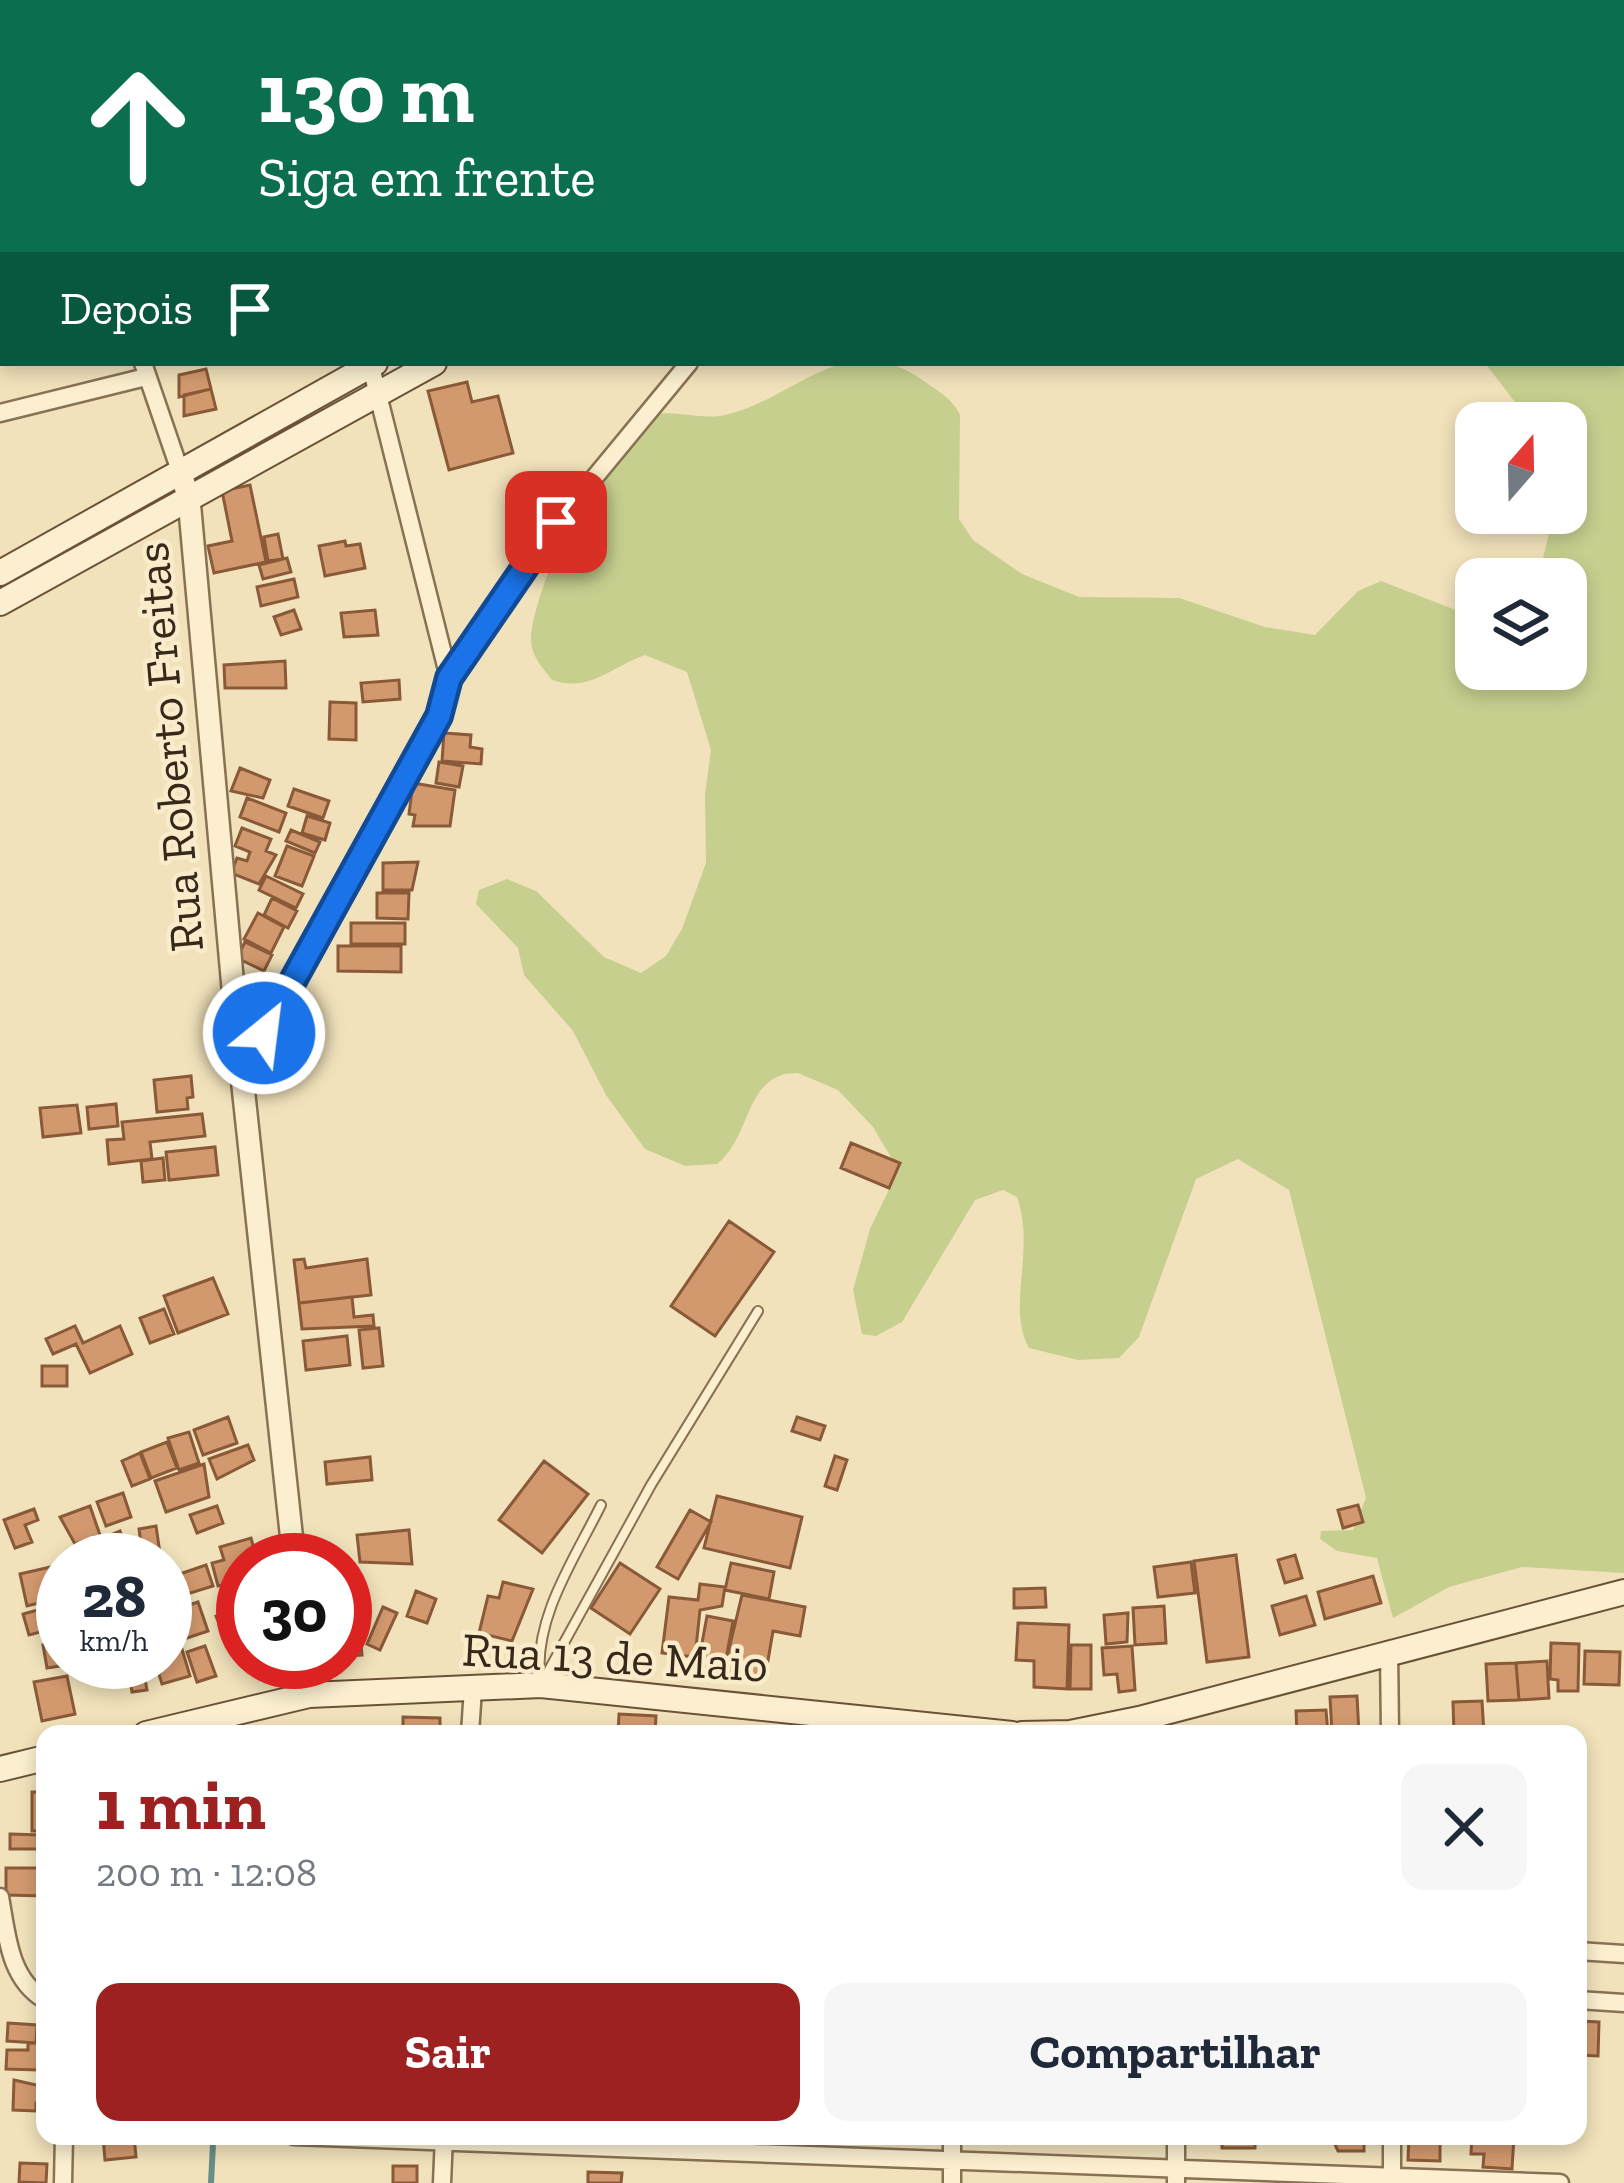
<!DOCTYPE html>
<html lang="pt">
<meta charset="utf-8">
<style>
body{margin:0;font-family:"Zilla Slab",serif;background:#f6f6f7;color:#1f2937;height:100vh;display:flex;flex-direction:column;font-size:45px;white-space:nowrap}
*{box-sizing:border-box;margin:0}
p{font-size:39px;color:#747a83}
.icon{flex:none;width:66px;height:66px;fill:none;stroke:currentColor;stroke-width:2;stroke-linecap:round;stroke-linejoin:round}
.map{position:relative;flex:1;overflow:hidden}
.drawer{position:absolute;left:36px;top:1725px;width:1551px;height:420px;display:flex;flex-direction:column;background:#fff;border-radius:24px;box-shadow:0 6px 18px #0003}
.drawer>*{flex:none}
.guide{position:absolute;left:0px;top:0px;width:1626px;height:366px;box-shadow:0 6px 18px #0003;background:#0b6e4f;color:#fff;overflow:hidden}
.needle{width:78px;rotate:20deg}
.tools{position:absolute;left:1455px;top:402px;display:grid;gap:24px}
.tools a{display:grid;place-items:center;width:132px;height:132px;border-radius:24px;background:#fff;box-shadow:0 6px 18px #0003;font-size:60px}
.speed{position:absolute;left:36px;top:1533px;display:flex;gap:24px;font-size:60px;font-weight:700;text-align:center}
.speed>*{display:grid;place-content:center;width:156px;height:156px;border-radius:50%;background:#fff;box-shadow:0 6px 18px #0003;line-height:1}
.speed small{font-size:30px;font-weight:400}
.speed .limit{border:18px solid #d22;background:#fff;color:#111}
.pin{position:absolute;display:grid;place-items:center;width:102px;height:102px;color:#fff;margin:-51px;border-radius:24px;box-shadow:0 6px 18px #0006}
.me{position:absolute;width:132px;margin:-66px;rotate:29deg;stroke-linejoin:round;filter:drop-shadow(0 0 9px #0008)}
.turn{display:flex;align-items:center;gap:42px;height:252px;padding:0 60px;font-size:54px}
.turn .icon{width:156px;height:156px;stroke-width:2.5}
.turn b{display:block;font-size:84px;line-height:102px}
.then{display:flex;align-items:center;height:114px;padding:0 60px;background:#0003;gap:24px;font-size:45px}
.round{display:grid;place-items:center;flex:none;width:126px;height:126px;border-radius:24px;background:#f6f6f7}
.overview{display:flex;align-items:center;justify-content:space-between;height:204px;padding:0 60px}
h1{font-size:72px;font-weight:700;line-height:90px;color:#9c2120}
.button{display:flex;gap:24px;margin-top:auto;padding:24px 60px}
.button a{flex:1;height:138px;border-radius:24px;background:#9c2120;color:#fff;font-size:48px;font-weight:700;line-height:138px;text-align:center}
.button a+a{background:#f6f6f7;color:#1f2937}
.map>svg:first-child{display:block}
</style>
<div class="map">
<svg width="1624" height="2183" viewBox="0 0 1624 2183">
<rect width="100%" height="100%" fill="#f1e2bb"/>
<!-- green -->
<path fill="#c7cf8f" d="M1624 314V1573L1522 1567 1449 1587 1393 1618 1377 1558 1337 1551 1320 1539 1321 1531 1353 1530 1366 1498 1289 1190 1238 1159 1196 1179 1139 1337 1119 1358 1078 1360 1029 1348C1006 1307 1036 1251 1017 1197L1003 1190 975 1200 902 1322 876 1336 862 1334 853 1290 870 1229 895 1177V1164L873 1127 838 1090 798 1073 785 1074C745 1084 749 1140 717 1164L685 1166 645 1149 606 1095 573 1031 524 975 518 948 476 904 479 890 507 879 536 891 604 957 641 973 666 956 682 929 706 863 705 794 711 750 687 672 645 655C611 667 589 693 552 680 543 668 531 656 531 640 530 598 596 453 628 426 657 401 693 422 725 415 799 398 847 323 928 384 941 393 953 400 960 415L959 519 973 540 1022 574 1079 597 1179 598 1265 627 1315 635 1358 591 1381 581 1476 618V669H1566V579H1538L1554 513H1566V423H1531L1485 363H1623Z"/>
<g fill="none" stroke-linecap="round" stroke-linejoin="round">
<!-- stream -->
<path stroke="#678f86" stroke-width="6" d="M211 2183 213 2143"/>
</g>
<!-- building -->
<path fill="#d2996e" stroke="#8a5a38" stroke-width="3" d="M206 369 211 389 179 397V375Z
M467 382 472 402 498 396 513 453 449 470 428 391Z
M211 389 216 409 184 416V395Z
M250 485 266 562 214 573 208 546 232 541 222 491Z
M278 534 283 559 268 561 264 537Z
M345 541 346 546 360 544 365 568 325 576 319 546Z
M287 558 291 572 263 579 259 565Z
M294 579 298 597 261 606 257 587Z
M294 610 301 629 281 635 274 617Z
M375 610 378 635 344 637 341 613Z
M285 661 286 688H225L224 665Z
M399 680 400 699 363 702 361 683Z
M330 702 356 703V740L329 739Z
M444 733 471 735 470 747 482 749 481 764 442 761Z
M439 762 463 766 459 787 436 783Z
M240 768 270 780 263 798 231 791Z
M413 783 455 790 450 826H413L415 815 409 814Z
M294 789 329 801 323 818 288 806Z
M247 798 286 813 279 832 240 817Z
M307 816 330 823 325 840 302 833Z
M242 828 271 839 266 851 276 855 259 884 231 873 237 858 247 861 250 852 235 846Z
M291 830 320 842 315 853 286 841Z
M287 846 314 856 302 886 275 876Z
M418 862 412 890H383V863Z
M266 876 303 894 296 908 259 890Z
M377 893H409L408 919 377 918Z
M272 898 297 911 288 928 264 915Z
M258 913 284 927 271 953 244 939Z
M351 923H405V944H351Z
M245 942 272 955 264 971 237 958Z
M338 946H401V972L338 971Z
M191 1076 193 1097 187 1098 188 1109 157 1112 154 1080Z
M116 1104 118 1126 89 1129 87 1107Z
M77 1105 81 1133 43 1137 40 1108Z
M202 1114 205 1136 150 1142 152 1159 109 1164 107 1140 124 1139 122 1122Z
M851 1143 900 1163 889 1188 841 1168Z
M215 1147 218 1175 169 1180 166 1152Z
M163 1158 165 1180 143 1182 141 1161Z
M729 1221 774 1252 715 1336 671 1306Z
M304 1259 306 1268 367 1259 371 1295 299 1303 294 1260Z
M213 1278 228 1314 178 1333 164 1296Z
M352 1297 354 1317 373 1315 374 1326 302 1329 299 1303Z
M164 1309 174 1334 150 1343 140 1318Z
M75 1326 83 1343 120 1326 132 1354 90 1373 76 1344 53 1354 46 1339Z
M379 1328 383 1366 363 1368 359 1330Z
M347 1336 350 1365 306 1370 303 1341Z
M42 1366H67V1386H42Z
M228 1417 237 1443 203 1455 194 1430Z
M797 1417 825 1426 820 1440 792 1431Z
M189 1432 199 1463 179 1470 168 1438Z
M167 1442 177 1468 151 1478 141 1452Z
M248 1445 254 1460 217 1479 209 1459Z
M140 1453 150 1479 132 1486 122 1461Z
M835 1456 847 1460 837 1490 825 1486Z
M370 1457 372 1480 327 1484 325 1462Z
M544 1461 588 1494 542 1553 499 1520Z
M204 1464 209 1497 166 1512 155 1481Z
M123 1493 131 1517 106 1526 97 1502Z
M717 1496 802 1517 790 1568 704 1548Z
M1358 1505 1363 1522 1343 1528 1338 1510Z
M90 1506 100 1535 75 1544 60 1517Z
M217 1506 223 1523 197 1533 190 1515Z
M34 1509 38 1520 25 1525 32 1542 15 1548 4 1520Z
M690 1510 711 1522 678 1579 657 1567Z
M156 1526 161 1560H143L139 1529Z
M409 1530 412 1564 360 1562 357 1535Z
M120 1531 132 1560H109L101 1539Z
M251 1538 257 1560H243V1599L238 1600 233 1582 218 1586 212 1563 224 1560 220 1547Z
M1236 1555 1249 1657 1207 1662 1194 1561Z
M1295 1555 1302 1578 1285 1583 1278 1560Z
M1191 1562 1195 1593 1158 1597 1154 1567Z
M620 1563 660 1589 630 1634 591 1608Z
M731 1563 774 1572 769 1599 725 1590Z
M59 1565 63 1597 27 1606 20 1574Z
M206 1565 213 1586 181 1596 174 1576Z
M1373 1576 1381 1603 1325 1619 1318 1592Z
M503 1582 533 1589 512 1641 479 1633 488 1596 499 1598Z
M700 1584 725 1587 722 1606 700 1610 695 1657 662 1653 669 1597 698 1600Z
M1045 1588 1046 1607 1014 1608V1589Z
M416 1591 436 1599 427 1623 407 1616Z
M742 1595 805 1607 800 1636 773 1631 765 1678 724 1670Z
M1306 1596 1315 1625 1280 1635 1272 1606Z
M198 1602 208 1631 184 1639 174 1610Z
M63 1603V1626L29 1635 23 1614Z
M243 1606V1629L224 1636 216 1616Z
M1164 1606 1166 1643 1135 1645 1133 1608Z
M383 1607 397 1613 380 1650 367 1644Z
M358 1610 362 1655 345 1656V1611Z
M1128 1613 1127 1642 1106 1644 1104 1615Z
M707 1616 733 1621 724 1670 698 1665Z
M1018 1623 1069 1625 1067 1689 1034 1687V1661L1016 1660Z
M176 1629 190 1676 162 1684 155 1662H165V1632Z
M63 1642V1662L80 1663 47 1668 43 1645Z
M1551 1643 1579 1644 1578 1691H1558V1680L1550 1679Z
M1071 1645H1091V1689H1070Z
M205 1646 216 1676 197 1682 187 1652Z
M1132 1646 1135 1690 1119 1692 1117 1674 1104 1675 1102 1648Z
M1585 1651 1620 1652 1619 1685 1584 1684Z
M1547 1661 1549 1698 1519 1700 1516 1663Z
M109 1662H142L147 1690 132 1692 127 1663Z
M1516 1663 1519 1700 1488 1701 1486 1664Z
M67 1676 75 1714 42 1721 34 1682Z
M1357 1696 1359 1734H1332L1330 1697Z
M1482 1701 1484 1734H1454L1453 1702Z
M1326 1710 1328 1734H1297L1296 1711Z
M619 1714 656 1716 655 1734H618Z
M403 1717 440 1718V1734H403Z
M32 1792H45V1831H32Z
M10 1834 41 1835V1849H10Z
M6 1868H45V1896L6 1895Z
M1579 2021 1599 2022 1598 2056 1578 2055Z
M8 2023 37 2025 36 2043 7 2041Z
M28 2043H40L39 2070 6 2069 7 2050H28Z
M14 2080 45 2087V2103H36V2111L13 2110Z
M103 2136H134L136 2157 105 2160Z
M1222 2136H1255V2148H1222Z
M1331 2136H1364V2151H1338Z
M1409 2136H1440V2161L1408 2160Z
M1472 2136H1514L1512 2169 1483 2167 1484 2154H1471Z
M20 2163 47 2164 46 2183 19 2182Z
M393 2166H417V2183H393Z
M588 2172 622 2173 621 2183H588Z"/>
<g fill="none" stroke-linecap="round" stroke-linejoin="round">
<defs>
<path id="service" d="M540 1678C534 1617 575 1558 601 1505
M544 1679 651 1485 758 1311"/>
<path id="minor" d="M49 0 50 3
M271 0 272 3
M498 0V3
M723 0 724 3
M1538 0 1539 3
M0 1 6 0
M0 193H3
M1623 228 1624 230
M143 363 181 474
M0 413 146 377
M449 678 533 552 689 363
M242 1073 447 699 449 678 370 363
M1389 1650 1390 1734
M470 1734 473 1688
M0 1897C7 1935 9 1979 45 2000
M1578 1951 1624 1954
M1578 2000 1624 2003
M294 2136 1560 2183
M1176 2136V2183
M1392 2136V2183
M63 2183 64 2136
M442 2183 444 2136
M952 2183V2136"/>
<path id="tertiary" d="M181 474 189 499 236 1021 294 1560
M305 1662 309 1695"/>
<path id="secondary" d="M1022 3 1028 0
M1090 3 1096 0
M0 573 375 363
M0 603 434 363
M146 1734 309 1695 541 1685 1012 1734
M1022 1734 1070 1733 1139 1719 1624 1592
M0 1769 45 1758"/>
</defs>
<!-- service casing -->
<use href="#service" stroke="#897154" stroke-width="12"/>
<!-- minor casing -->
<use href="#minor" stroke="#897154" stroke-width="21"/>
<!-- tertiary casing -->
<use href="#tertiary" stroke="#897154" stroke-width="26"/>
<!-- secondary casing -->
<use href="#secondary" stroke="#6b5237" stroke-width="28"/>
<!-- service -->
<use href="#service" stroke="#fbefcf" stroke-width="8"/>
<!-- minor -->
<use href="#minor" stroke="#fbefcf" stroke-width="16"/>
<!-- tertiary -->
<use href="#tertiary" stroke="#fbefcf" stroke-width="21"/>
<!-- secondary -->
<use href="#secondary" stroke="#fbefcf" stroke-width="24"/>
</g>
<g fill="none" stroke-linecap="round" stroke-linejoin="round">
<defs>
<path id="route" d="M264 1033 439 716 449 678 556 522"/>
</defs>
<!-- route casing -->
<use href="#route" stroke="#114b97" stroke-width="30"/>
<!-- route -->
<use href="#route" stroke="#1a73e8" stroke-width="21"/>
</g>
<g text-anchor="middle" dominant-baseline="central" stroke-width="9" stroke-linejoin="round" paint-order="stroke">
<!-- street labels -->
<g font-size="48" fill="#37281a" stroke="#f8eccb">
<text transform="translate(169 747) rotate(-95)">Rua Roberto Freitas</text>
<text transform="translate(615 1657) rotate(3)">Rua 13 de Maio</text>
</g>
</g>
</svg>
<div class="tools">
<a><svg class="needle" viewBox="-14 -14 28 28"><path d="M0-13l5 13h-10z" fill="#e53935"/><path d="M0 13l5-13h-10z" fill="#747a83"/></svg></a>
<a><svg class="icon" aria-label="layers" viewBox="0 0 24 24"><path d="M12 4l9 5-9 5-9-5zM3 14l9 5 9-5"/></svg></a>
</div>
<div class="speed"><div>28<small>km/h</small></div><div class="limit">30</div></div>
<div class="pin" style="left:556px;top:522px;background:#d93025"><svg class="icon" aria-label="arrive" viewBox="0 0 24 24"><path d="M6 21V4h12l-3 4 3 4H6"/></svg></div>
<svg class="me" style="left:264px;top:1033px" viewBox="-20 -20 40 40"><circle r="17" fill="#1a73e8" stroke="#fff" stroke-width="3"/><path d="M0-11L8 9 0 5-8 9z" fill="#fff"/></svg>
<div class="guide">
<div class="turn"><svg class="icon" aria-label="ahead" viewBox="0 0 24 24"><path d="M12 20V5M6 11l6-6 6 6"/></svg><div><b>130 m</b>Siga em frente</div></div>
<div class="then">Depois<svg class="icon" aria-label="arrive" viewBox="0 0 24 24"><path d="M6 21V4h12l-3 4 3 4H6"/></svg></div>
</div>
<section class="drawer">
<div class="overview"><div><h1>1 min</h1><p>200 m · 12:08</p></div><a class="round"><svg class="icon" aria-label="close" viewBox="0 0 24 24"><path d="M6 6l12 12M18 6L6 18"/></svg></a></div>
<div class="button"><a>Sair</a><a>Compartilhar</a></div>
</section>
</div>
